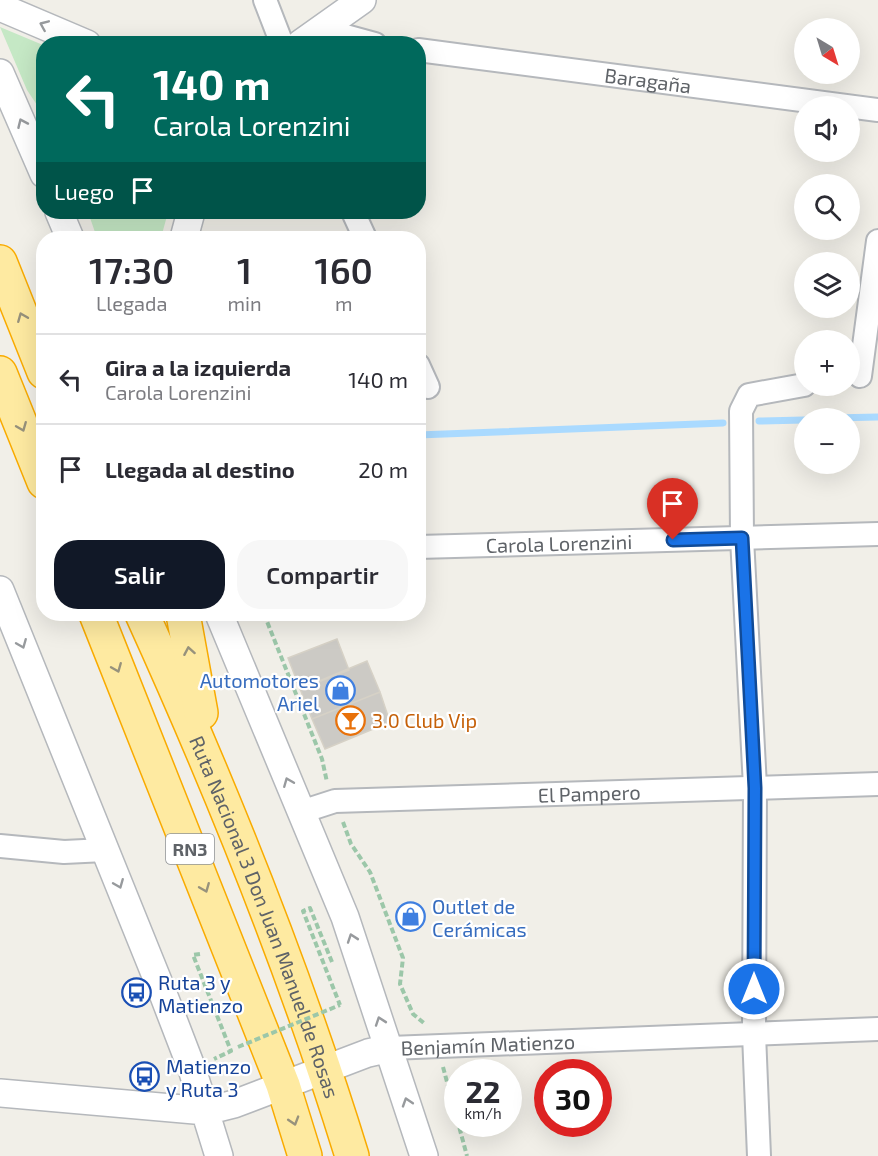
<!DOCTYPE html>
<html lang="es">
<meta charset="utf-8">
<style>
body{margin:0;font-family:"Exo 2",sans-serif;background:#f7f7f7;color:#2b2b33;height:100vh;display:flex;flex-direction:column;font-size:22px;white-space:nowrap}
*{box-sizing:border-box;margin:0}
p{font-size:20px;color:#7c7c81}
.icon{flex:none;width:33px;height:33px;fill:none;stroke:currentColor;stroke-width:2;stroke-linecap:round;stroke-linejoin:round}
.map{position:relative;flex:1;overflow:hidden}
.details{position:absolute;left:36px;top:231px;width:390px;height:390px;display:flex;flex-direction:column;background:#fff;border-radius:24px;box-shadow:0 6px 24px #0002}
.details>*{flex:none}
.hud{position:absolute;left:36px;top:36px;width:390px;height:183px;border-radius:24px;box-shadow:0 6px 24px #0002;background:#00695c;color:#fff;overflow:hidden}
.needle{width:39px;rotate:142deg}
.buttons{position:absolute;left:794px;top:18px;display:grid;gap:12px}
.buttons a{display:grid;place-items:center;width:66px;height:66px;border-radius:50%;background:#fff;box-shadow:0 6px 24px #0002;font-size:30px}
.speed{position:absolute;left:444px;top:1059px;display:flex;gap:12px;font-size:30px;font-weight:700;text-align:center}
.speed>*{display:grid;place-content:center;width:78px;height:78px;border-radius:50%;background:#fff;box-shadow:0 6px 24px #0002;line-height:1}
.speed small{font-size:15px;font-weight:400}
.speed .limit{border:9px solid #d22;background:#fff;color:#111}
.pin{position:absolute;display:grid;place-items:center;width:51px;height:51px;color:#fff;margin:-62px -26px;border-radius:50% 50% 50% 0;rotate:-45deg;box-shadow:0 0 6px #0007}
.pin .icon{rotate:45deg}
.me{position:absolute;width:66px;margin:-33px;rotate:0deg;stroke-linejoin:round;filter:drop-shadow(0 0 4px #0008)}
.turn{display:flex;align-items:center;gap:21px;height:126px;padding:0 18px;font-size:27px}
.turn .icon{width:78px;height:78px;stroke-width:2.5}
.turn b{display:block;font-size:42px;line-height:51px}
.then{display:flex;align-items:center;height:57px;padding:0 18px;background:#0003;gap:12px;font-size:22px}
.eta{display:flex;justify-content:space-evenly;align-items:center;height:102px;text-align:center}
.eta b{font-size:36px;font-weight:600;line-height:42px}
.button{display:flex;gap:12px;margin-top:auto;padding:12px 18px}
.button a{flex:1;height:69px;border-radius:24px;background:#111827;color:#fff;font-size:24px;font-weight:600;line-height:69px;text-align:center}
.button a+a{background:#f7f7f7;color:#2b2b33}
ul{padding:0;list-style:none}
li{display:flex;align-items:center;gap:18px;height:90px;padding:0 18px;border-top:2px solid #e1e1e2}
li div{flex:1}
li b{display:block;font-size:22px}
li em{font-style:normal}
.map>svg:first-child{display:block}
</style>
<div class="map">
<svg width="878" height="1156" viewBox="0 0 878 1156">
<rect width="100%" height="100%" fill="#f1efe8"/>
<!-- green -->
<path fill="#c5e8c5" d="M0 27 43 45V114L27 90Z
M88 212H168L161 238H97Z"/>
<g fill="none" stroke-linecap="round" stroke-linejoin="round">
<!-- stream -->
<path stroke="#aadaff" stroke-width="7" d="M832 418 878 417
M759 421 804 420
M418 435 723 423"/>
</g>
<!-- building -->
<path fill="#cccac5" stroke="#d6d1c6" stroke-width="1.5" d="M337 639 349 670 300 689 288 658Z
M367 661 380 692 312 719 300 689Z
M380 692 390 722 325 749 312 719Z"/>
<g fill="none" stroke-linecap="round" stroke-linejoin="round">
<defs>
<g id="minor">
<path d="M265 0 282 44"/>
<path d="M320 29 375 44"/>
<path id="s1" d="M418 50 878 110"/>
<path d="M353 212 365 238"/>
<path d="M418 365 428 387"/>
<path d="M860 376 878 241"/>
<path id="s2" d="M418 547 878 534"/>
<path id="s3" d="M301 812 335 801 878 784"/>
<path d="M0 846 64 852 105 850"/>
<path id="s4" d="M390 1048 878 1029"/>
<path d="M759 1156 754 1034 755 787 742 538 741 411 749 395 804 385"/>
</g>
<path id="tertiary" d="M0 7 87 44
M300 44 362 0
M0 73 44 174
M59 212 70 238
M184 238 191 212
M0 590 162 991 192 1069 219 1156
M219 614 345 917 424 1156
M0 1093 206 1111 234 1104 368 1053 390 1048"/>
<g id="trunk">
<path d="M0 262 44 372"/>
<path d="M0 373 44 482"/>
<path d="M96 614 283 1085 305 1156"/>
<path id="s5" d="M142 614C222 790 295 971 352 1156"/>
<path d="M183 614 201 713"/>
</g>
</defs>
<!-- minor casing -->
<use href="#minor" stroke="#b5b8bc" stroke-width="26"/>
<!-- tertiary casing -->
<use href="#tertiary" stroke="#b5b8bc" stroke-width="30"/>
<!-- trunk casing -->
<use href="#trunk" stroke="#f9ab00" stroke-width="36"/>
<!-- path -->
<path stroke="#9cc7a9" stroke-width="4" stroke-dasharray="6 3" stroke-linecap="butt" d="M264 614 322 759 327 782
M343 822 351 844 370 872 403 958 400 984 413 1014 425 1024
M200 954 193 955 231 1051 214 1059
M332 962 310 908 303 911 340 1005
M443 1067 467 1156"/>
<!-- minor -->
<use href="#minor" stroke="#fff" stroke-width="22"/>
<!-- tertiary -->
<use href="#tertiary" stroke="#fff" stroke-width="27"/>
<!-- trunk -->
<use href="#trunk" stroke="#feeaa1" stroke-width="33"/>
<!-- path-bridge -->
<path stroke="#9cc7a9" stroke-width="4" stroke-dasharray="6 3" stroke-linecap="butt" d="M238 1047 340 1005"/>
</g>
<!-- one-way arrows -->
<defs><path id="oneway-chevron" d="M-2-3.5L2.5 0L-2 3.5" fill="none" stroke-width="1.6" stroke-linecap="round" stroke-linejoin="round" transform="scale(1.5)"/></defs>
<g stroke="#979a9d">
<use href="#oneway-chevron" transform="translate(44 25) rotate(-157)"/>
<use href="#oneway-chevron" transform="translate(22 123) rotate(-114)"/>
<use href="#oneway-chevron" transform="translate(22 644) rotate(68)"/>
<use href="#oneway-chevron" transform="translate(288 782) rotate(-112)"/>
<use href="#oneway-chevron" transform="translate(119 884) rotate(68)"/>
<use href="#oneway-chevron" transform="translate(352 938) rotate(-109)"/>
<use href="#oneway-chevron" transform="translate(380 1021) rotate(-109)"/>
<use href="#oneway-chevron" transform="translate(407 1102) rotate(-108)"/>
</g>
<g stroke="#97927c">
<use href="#oneway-chevron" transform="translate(22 317) rotate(-112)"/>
<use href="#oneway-chevron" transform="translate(22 427) rotate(68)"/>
<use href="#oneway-chevron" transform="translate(189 651) rotate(-100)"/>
<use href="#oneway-chevron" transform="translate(117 668) rotate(68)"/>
<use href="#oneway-chevron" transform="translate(205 888) rotate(68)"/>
<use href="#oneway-chevron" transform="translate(294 1121) rotate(73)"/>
</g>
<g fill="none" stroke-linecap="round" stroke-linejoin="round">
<defs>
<path id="route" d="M673 540 742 538 755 788 754 989"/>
</defs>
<!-- route casing -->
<use href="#route" stroke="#114b97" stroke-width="15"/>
<!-- route -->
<use href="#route" stroke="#1a73e8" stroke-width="10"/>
</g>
<!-- icons -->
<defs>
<symbol id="shop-ring" viewBox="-11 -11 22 22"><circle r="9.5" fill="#fff" stroke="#3f7fe0" stroke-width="1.5"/><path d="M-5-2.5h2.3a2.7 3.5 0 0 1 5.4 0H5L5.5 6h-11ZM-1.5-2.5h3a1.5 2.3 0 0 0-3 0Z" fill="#3f7fe0"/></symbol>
<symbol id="bar-ring" viewBox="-11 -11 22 22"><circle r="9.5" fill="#fff" stroke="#e8710a" stroke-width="1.5"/><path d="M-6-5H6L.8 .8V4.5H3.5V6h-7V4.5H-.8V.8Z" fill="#e8710a"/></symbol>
<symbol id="bus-ring" viewBox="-11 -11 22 22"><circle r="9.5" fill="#fff" stroke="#1a4fb4" stroke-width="1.5"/><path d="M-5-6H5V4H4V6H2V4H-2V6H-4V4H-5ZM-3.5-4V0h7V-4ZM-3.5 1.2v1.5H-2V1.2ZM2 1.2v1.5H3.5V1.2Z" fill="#1a4fb4"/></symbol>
</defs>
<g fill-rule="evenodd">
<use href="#shop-ring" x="324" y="674" width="33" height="33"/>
<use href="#bar-ring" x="334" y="704" width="33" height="33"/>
<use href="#shop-ring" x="394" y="900" width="33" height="33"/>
<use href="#bus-ring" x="120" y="976" width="33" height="33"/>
<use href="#bus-ring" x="128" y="1060" width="33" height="33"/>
</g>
<g text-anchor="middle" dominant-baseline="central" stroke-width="4.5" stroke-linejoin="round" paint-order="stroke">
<!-- shield labels -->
<rect fill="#fff" stroke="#8f9295" stroke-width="1.5" x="166" y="834" width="48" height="30" rx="4.5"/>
<g font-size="18" font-weight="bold" fill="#5f6368">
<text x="190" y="849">RN3</text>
</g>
<!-- street labels -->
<g font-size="20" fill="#5f6368" stroke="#fff">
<text stroke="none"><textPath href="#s1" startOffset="232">Baragaña</textPath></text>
<text stroke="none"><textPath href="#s2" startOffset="141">Carola Lorenzini</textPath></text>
<text stroke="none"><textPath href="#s3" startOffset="290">El Pampero</textPath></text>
<text stroke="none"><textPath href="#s5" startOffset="327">Ruta Nacional 3 Don Juan Manuel de Rosas</textPath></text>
<text stroke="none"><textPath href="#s4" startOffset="98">Benjamín Matienzo</textPath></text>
</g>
<!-- shop labels -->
<g font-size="20" fill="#366cbe" stroke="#fff" text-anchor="end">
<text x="319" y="680">Automotores<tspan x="319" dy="23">Ariel</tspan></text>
<text x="432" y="906" text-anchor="start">Outlet de<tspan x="432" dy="23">Cerámicas</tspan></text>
</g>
<!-- food labels -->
<g font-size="20" fill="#c56008" stroke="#fff" text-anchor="start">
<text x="372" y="720">3.0 Club Vip</text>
</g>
<!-- transit labels -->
<g font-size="20" fill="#164399" stroke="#fff" text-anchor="start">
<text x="158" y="982">Ruta 3 y<tspan x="158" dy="23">Matienzo</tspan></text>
<text x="166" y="1066">Matienzo<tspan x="166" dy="23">y Ruta 3</tspan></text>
</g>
</g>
</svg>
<div class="buttons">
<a><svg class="needle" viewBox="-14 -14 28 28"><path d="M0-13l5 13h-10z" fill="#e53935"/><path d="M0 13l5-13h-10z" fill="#7c7c81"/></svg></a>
<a><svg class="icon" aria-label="sound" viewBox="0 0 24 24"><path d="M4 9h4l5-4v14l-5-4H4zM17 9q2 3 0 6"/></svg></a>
<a><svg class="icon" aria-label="search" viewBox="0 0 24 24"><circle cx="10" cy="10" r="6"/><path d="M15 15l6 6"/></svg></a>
<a><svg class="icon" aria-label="layers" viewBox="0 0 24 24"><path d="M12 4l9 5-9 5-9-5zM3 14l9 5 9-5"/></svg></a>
<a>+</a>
<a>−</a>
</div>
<div class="speed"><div>22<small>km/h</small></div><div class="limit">30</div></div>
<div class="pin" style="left:673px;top:540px;background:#d93025"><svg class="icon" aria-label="arrive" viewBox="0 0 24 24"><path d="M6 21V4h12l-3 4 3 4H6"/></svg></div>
<svg class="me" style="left:754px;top:989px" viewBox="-20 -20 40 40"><circle r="17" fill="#1a73e8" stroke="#fff" stroke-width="3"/><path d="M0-11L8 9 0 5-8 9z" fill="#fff"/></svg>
<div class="hud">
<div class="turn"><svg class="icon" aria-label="left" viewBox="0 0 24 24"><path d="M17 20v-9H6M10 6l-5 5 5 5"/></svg><div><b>140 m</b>Carola Lorenzini</div></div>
<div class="then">Luego<svg class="icon" aria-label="arrive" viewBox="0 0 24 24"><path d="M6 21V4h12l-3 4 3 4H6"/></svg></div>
</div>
<section class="details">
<div class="eta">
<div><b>17:30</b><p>Llegada</p></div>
<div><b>1</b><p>min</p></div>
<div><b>160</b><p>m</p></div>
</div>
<ul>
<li><svg class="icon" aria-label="left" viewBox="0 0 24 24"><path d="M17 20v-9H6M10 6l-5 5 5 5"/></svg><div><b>Gira a la izquierda</b><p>Carola Lorenzini</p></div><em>140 m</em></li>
<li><svg class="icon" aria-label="arrive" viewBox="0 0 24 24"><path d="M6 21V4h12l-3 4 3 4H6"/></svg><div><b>Llegada al destino</b></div><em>20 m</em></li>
</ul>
<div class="button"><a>Salir</a><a>Compartir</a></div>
</section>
</div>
